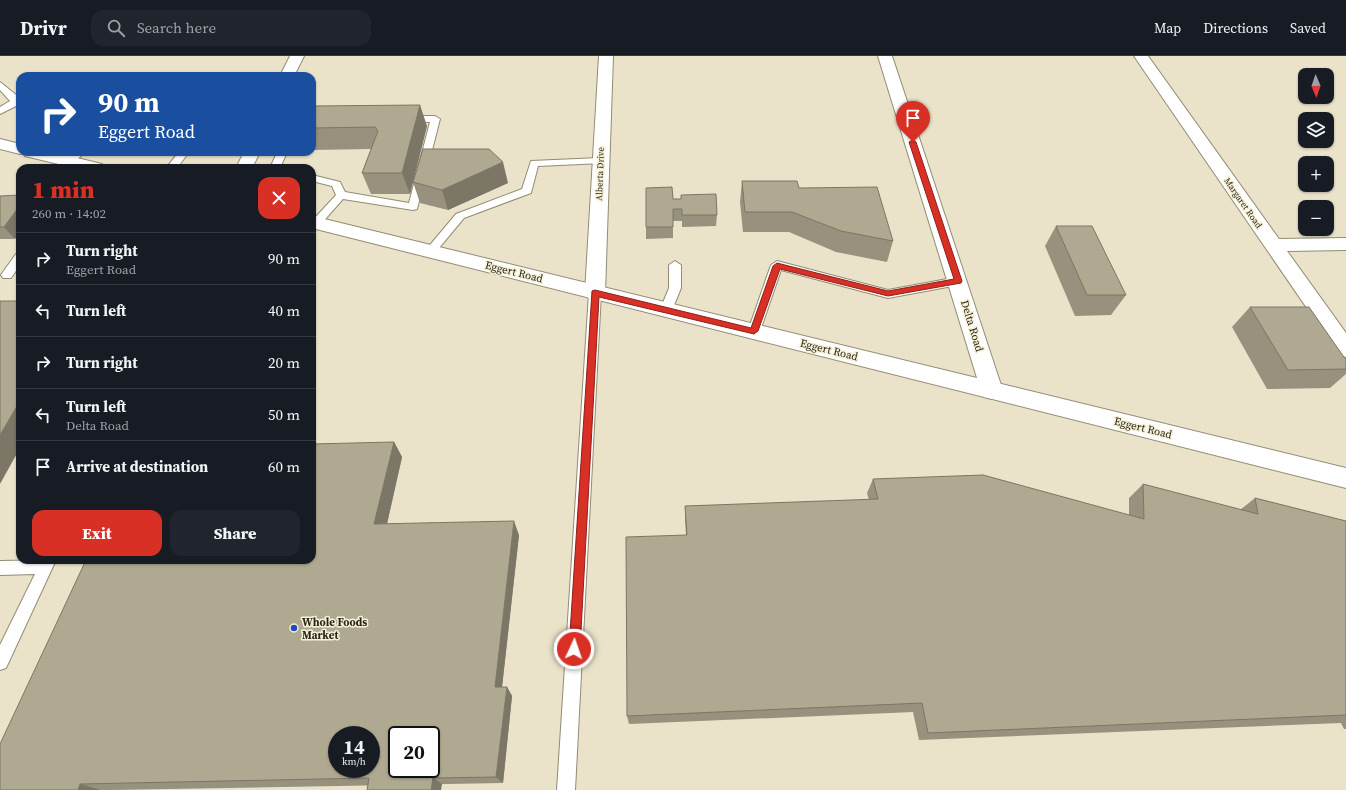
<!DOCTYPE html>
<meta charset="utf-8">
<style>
body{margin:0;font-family:"Source Serif 4",serif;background:#20242c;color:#f1f3f6;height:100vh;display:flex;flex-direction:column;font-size:15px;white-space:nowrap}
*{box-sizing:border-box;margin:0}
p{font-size:13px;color:#9ea1a6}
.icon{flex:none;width:22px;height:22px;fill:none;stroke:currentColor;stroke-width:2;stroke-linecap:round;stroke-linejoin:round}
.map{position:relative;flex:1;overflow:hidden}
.panel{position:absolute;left:16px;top:108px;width:300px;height:400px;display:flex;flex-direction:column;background:#171b24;border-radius:12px;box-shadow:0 1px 3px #0004}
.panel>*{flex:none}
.top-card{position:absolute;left:16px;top:16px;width:300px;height:84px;border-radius:12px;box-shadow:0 1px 3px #0004;background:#1a4fa0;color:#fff;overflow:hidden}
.needle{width:26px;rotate:178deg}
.tools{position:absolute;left:1298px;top:12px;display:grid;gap:8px}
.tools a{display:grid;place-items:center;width:36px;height:36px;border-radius:8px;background:#171b24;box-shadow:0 1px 3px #0004;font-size:20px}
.speed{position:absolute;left:328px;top:670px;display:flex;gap:8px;font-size:20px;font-weight:700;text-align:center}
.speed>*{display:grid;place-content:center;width:52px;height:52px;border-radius:50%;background:#171b24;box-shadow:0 1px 3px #0004;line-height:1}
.speed small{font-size:10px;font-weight:400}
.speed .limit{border:2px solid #111;border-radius:6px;background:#fff;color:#111}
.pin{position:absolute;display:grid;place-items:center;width:34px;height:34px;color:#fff;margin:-41px -17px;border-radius:50% 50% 50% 0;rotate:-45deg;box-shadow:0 0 4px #0007}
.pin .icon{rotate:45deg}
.me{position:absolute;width:44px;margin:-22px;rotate:3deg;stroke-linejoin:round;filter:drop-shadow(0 0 3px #0008)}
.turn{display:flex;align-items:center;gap:14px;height:84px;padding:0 16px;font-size:18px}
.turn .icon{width:52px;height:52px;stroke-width:2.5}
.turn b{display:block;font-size:28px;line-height:34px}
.round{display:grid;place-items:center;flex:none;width:42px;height:42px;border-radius:12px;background:#20242c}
.headline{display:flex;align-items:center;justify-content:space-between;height:68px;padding:0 16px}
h1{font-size:24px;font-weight:800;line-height:30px;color:#d93025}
.action{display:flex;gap:8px;margin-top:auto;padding:8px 16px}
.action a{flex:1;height:46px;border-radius:12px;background:#d93025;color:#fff;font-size:16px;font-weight:800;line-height:46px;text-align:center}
.action a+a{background:#20242c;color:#f1f3f6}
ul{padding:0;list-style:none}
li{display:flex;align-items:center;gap:12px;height:52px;padding:0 16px;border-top:1px solid #363941}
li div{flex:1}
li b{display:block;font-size:15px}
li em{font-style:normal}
header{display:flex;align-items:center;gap:24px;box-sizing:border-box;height:56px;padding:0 20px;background:#171b24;border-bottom:1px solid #363941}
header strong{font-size:19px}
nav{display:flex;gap:22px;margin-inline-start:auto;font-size:14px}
.search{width:280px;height:36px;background:#20242c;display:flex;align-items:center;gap:10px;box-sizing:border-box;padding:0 14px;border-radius:12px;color:#9ea1a6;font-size:15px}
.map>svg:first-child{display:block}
</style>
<header>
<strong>Drivr</strong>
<div class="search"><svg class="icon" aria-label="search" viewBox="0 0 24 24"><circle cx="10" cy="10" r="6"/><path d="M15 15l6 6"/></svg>Search here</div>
<nav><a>Map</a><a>Directions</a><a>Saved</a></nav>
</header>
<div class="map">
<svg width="1346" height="734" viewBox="0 0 1346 734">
<rect width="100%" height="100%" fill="#eae3ca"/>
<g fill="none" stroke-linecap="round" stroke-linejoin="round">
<defs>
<path id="service" d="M0 26 20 42V48L0 58V51L10 45 0 34Z
M408 60H435L440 63 417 153 413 154 343 143 320 169H312V165L336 139 332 130 312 125V119L340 126 345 136 409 147 430 66 405 65 403 63Z
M74 96H85L72 108H66L64 106Z
M179 96H189L177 112H166Z
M253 96H287L280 112H270L276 99H258Z
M600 102 605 105 603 107 538 110 531 137 464 162 434 198H426L425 195 456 158 522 133 531 105Z
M20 197V209L11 222H3L1 219 3 216 16 198Z
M675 205 681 209V232L672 254 670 257H662L660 254 669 232V209Z
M777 205 888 234 958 221 964 225 958 229 888 242 781 214 760 275 758 278H750L748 275 771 209Z
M595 233 601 237 575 734H557L589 237Z
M56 504 6 612 0 614V589L35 518 0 519V505Z"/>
<path id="minor" d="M290 0H304L294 20H280Z
M599 0H613L605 237 602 242 595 244 588 242 585 237Z
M878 0H892L1003 335 1000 341 992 343 984 341 981 335Z
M1134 0H1148L1279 183 1346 182V194L1287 195 1346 277V301L1339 299Z
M244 96H260L252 112H236Z"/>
<path id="tertiary" d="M0 83 20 88V96H52L102 108 104 112H75L25 100 24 97 20 98 0 93Z
M312 160 1346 412V432L312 172Z"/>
</defs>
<!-- service casing -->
<use href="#service" stroke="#928c74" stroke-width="2"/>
<!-- minor casing -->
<use href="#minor" stroke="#928c74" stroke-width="2"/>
<!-- tertiary casing -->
<use href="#tertiary" stroke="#928c74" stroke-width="2"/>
<!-- service -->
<use href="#service" fill="#fff" fill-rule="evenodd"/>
<!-- minor -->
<use href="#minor" fill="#fff" fill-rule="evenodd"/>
<!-- tertiary -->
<use href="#tertiary" fill="#fff" fill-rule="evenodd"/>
</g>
<!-- wall -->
<path fill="#97917d" d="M312 50 427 70 410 138H371L362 117 371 93 312 94Z
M742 125 799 132 893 185 887 206 836 196 789 176H743L740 146Z
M413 126 508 127 448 154 420 147Z
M0 140 15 183H0Z
M673 143 717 159 716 170 682 171V165H673V182L646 183V171Z
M1056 170 1126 239 1111 259 1075 260 1045 190Z
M1250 251 1346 304V318L1330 332 1267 333 1232 271Z
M394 386 402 401 387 468 519 479 502 631H507L512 640 503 727 112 734H0Z
M873 423 1129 459V442L1143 428 1240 454 1255 442 1346 465V673H1344L1341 667 919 684 913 656 629 668 627 660 686 479 685 464V450L869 444 867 437Z"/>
<!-- shaded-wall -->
<path fill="#7b7666" d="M420 49 427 70 410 138 402 117Z
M503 106 508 127 448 154 442 134Z
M20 149V176L15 183 4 171Z
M20 345V392L0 428V379Z
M394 386 402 401 384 481 374 468Z
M514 465 519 479 501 640 495 631Z
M507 631 512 640 503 727 496 721Z
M433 722 442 728 441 734H431Z
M80 728 101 734H78Z"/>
<!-- building -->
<path fill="#b0a991" stroke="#7b7666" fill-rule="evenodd" d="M420 49 402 117H362L378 75 375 71 312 72V50Z
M423 93H489L503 106 442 134 413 126Z
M742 125H797L799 132 877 131 893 185 841 175 792 156H745Z
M672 131 673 143H681V139L716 138 717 159H682V153H673V171H646V132Z
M20 139V149L4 171H0V140Z
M1056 170H1092L1126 239H1087Z
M0 245H20V345L0 379Z
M1250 251H1309L1346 304V313L1288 314Z
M394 386 374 468 514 465 495 631H507L496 721 433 722 431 734H367L369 722 80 728 78 734H0V688L86 504H312V388ZM337 679H371V713H337ZM397 679H431V713H397Z
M983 419 1144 463 1143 428 1258 458 1255 442 1346 465V659L928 677 922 647 627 660 626 481 687 479 685 450 878 443 873 423Z"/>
<!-- route -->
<path fill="#d93025" stroke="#8d1f18" d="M913 84 916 86 962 225 961 227 888 240 780 213 758 275 754 278 599 241 580 593 578 597 574 599 571 597 569 593 592 235 595 234 751 272 773 210 777 207 888 235 954 223 909 86Z"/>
<!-- markers -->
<circle fill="#234cba" stroke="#f7f1d7" stroke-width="1.5" cx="294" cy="572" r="4"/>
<g text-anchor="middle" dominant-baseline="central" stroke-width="3" stroke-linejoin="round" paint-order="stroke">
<!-- far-street labels -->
<g font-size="9" fill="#28251b" stroke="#f7f1d7">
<text transform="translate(600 118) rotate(-88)">Alberta Drive</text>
<text transform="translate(1243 147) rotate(55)">Margaret Road</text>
</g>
<!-- street labels -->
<g font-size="11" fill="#28251b" stroke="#f7f1d7">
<text transform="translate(514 216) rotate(14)">Eggert Road</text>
<text transform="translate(972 270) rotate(73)">Delta Road</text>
<text transform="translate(829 294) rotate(14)">Eggert Road</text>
<text transform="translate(1143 372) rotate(14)">Eggert Road</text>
</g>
<!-- poi labels -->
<g font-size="11" font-weight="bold" fill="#28251b" stroke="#f7f1d7" text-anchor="start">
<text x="302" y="566">Whole Foods<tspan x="302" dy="13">Market</tspan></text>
</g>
</g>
</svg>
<div class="tools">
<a><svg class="needle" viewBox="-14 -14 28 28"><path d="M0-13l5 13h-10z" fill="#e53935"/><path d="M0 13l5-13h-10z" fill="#9ea1a6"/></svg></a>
<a><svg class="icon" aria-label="layers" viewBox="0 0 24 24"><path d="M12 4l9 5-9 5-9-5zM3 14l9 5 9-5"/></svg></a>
<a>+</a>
<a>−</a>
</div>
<div class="speed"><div>14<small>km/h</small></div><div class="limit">20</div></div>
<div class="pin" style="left:913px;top:86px;background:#d93025"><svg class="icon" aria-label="arrive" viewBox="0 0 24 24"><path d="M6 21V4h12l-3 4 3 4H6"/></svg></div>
<svg class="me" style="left:574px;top:593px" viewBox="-20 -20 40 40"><circle r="17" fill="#d93025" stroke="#fff" stroke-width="3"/><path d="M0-11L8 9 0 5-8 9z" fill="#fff"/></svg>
<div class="top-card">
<div class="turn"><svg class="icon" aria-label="right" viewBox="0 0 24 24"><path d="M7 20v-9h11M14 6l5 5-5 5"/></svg><div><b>90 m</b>Eggert Road</div></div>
</div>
<section class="panel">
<div class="headline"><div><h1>1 min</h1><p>260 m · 14:02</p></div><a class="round" style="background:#d93025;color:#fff"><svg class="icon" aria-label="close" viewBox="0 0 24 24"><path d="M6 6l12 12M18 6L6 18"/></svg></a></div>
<ul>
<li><svg class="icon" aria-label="right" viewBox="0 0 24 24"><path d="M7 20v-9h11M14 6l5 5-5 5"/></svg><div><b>Turn right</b><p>Eggert Road</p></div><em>90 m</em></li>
<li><svg class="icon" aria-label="left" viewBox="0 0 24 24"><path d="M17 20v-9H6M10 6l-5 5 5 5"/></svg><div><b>Turn left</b></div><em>40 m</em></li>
<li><svg class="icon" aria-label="right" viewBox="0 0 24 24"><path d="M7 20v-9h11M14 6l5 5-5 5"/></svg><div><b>Turn right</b></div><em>20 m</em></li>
<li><svg class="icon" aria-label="left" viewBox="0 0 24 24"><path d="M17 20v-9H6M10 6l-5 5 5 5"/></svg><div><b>Turn left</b><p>Delta Road</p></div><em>50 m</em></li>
<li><svg class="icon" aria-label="arrive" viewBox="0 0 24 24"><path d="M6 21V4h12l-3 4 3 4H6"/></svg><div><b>Arrive at destination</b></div><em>60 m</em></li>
</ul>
<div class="action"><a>Exit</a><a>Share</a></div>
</section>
</div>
